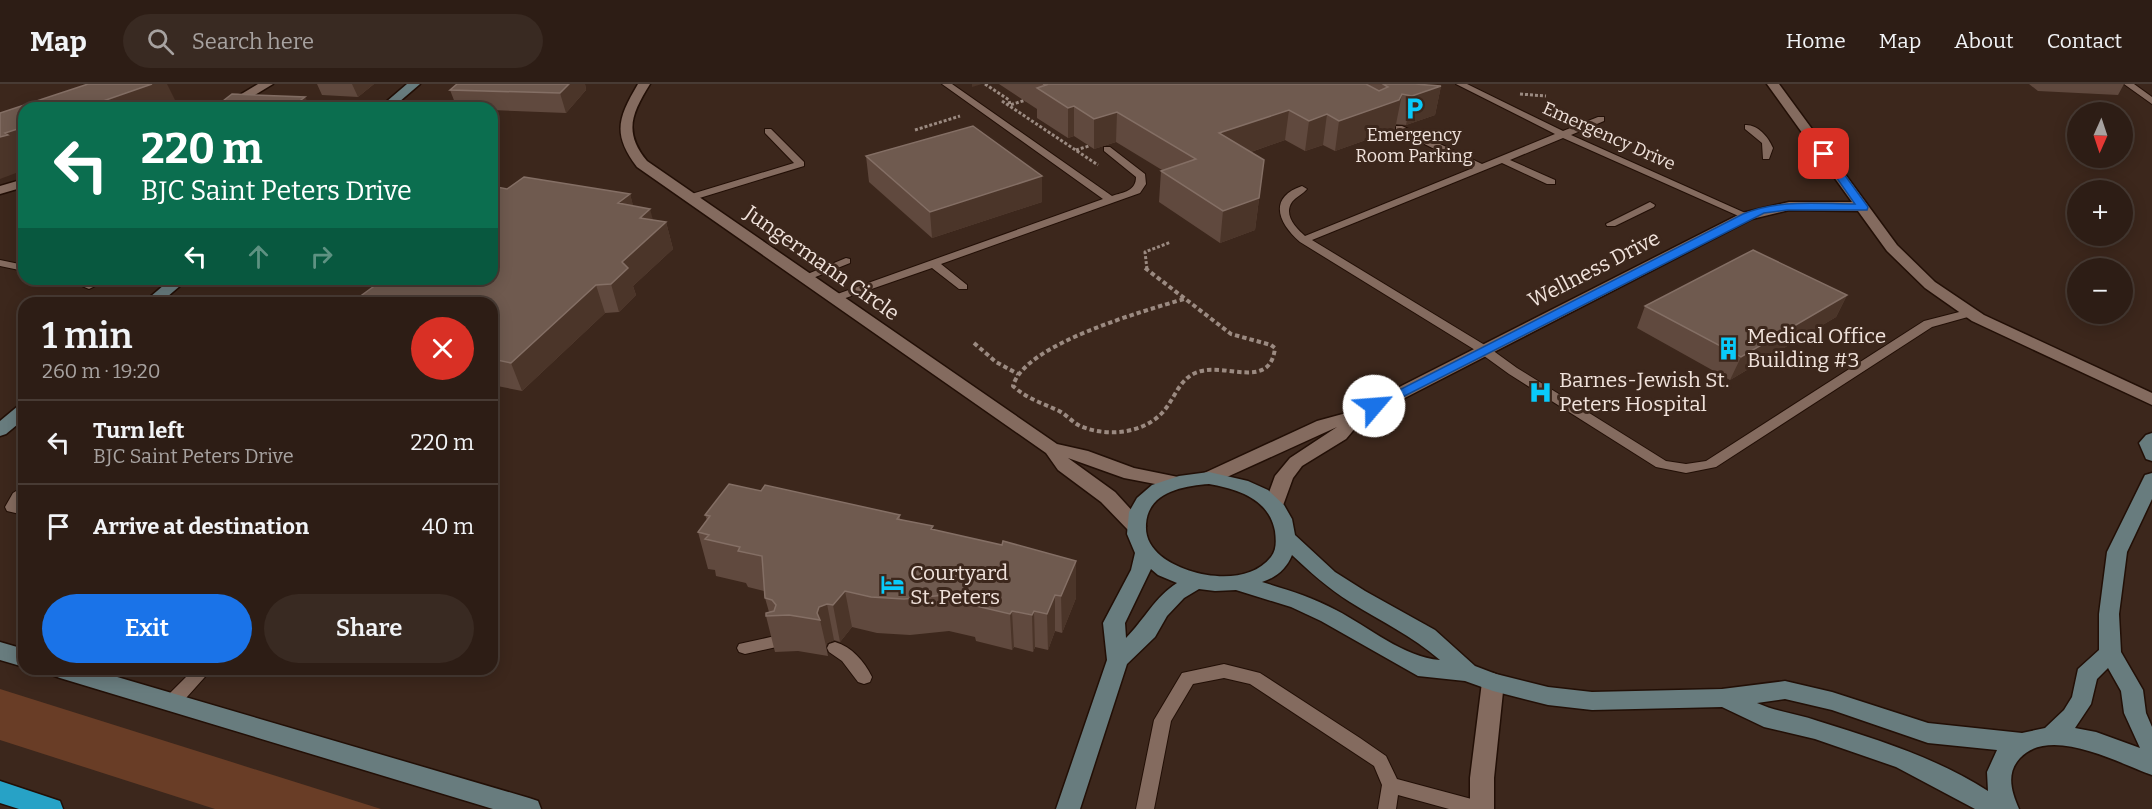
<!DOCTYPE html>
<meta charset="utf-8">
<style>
body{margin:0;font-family:Bitter,serif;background:#392a22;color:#f1f3f6;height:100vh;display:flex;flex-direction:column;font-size:22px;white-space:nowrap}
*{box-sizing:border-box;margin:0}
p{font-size:20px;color:#a7a2a0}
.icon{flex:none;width:33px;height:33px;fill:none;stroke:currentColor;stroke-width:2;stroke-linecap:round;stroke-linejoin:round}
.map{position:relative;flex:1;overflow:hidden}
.panel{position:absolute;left:18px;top:213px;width:480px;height:378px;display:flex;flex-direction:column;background:#2d1d15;border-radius:18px;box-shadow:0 3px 15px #0003,0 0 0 2px #483b34}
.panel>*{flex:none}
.top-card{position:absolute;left:18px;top:18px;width:480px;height:183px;border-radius:18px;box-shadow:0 3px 15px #0003,0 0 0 2px #483b34;background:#0b6e4f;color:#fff;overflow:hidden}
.needle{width:39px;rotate:183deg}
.buttons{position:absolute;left:2067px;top:18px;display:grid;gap:12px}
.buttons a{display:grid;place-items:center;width:66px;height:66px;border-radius:50%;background:#2d1d15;box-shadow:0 3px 15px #0003,0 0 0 2px #483b34;font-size:30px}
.pin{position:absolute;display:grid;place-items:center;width:51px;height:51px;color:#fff;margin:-26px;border-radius:12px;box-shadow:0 3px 9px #0006}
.me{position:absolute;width:66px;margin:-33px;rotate:63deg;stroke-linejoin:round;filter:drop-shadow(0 0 4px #0008)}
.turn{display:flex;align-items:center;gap:21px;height:126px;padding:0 24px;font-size:27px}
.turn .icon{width:78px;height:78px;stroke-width:2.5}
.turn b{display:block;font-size:42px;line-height:51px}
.lanes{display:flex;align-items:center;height:57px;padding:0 24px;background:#0003;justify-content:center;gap:30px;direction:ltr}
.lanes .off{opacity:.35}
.round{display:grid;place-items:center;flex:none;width:63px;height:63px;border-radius:32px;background:#392a22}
.head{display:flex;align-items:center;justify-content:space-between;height:102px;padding:0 24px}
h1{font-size:36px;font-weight:600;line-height:45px}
.button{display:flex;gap:12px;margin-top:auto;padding:12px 24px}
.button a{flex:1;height:69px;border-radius:36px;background:#1a73e8;color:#fff;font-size:24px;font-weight:600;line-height:69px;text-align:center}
.button a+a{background:#392a22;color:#f1f3f6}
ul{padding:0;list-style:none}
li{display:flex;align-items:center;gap:18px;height:84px;padding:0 24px;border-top:2px solid #483b34}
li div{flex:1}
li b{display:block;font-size:22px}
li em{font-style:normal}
header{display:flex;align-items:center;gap:36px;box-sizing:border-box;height:84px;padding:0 30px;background:#2d1d15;border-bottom:2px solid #483b34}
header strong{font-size:28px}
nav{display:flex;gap:33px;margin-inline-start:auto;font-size:21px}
.search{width:420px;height:54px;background:#392a22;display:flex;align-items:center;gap:15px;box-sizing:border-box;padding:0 21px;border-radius:33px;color:#a7a2a0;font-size:22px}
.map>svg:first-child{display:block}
</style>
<header>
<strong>Map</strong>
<div class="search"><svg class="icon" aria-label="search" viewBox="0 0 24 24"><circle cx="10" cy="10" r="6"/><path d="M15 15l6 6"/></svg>Search here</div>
<nav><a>Home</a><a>Map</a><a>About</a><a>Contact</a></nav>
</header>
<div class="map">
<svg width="2152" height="725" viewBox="0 0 2152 725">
<rect width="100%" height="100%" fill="#3c271c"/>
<!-- green -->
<path fill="#693d26" d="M0 605 381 725H215L0 656Z"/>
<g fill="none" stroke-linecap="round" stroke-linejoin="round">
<defs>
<path id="lane" d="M942 0H952L1112 112C1124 108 1136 107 1136 93L1104 67V63H1110L1145 90 1146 100 1140 109 941 180 967 201V205H959L932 184 837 217H829L827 215 829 213 1103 115Z
M1456 0H1467L1563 47 1598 33H1604V37L1571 51 1752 132 1747 135 1743 134 1563 54 1510 76 1555 96V100H1547L1502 79 1312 156 1488 263 1517 284 1666 377 1686 380 1706 377 1924 237 1971 225 1977 229 1975 231 1932 243 1716 383 1686 389 1656 383 1509 290 1480 269 1300 158C1279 140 1267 114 1302 102L1307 105C1303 110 1296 113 1292 118 1283 131 1296 144 1305 152L1473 84 1396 46V42H1402L1482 80 1555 50Z
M2124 0H2134L2152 13V20Z
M1745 41C1757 40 1768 52 1773 64L1769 75H1763L1762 59 1745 45Z
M765 45H771L804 78V82L693 116H685V112L794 79 765 49Z
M1650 118 1655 121 1654 123 1615 142H1607L1606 140Z
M846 174 850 175V179L808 196 804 197 798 194Z
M0 176 24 181V187L0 182Z
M66 195H82L95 202 89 205Z
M24 402V415L21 420 24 421V431L7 427 5 423 13 409Z
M775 552 781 554 783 558 781 562 745 570 739 568 737 564 739 560Z
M835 558C852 563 864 577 872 593L870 598 864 600 858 598 842 577 829 568 827 564 829 560Z
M1224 580 1260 589 1360 654 1386 672 1397 695 1479 717 1485 719 1488 725H1449L1398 711 1396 725H1378L1382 701 1374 682 1250 600 1224 594 1193 600 1171 637 1154 725H1136L1154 636 1182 589Z
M194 585H212L178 623 172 625 166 623 164 618 166 613Z"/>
<path id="street" d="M258 0H273L233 24H218Z
M638 0H650C632 29 623 48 647 77L1057 360 1088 367 1134 384 1183 394 1185 398 1183 402 1176 404 1124 394 1068 374 1115 408 1146 442 1143 447 1136 449 1129 447 1101 418 1058 386 1046 369 637 83C612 50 618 34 638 0Z
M1767 0H1779L1897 161 1935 198 1984 231 2152 309V321L1972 237 1925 204 1887 167 1858 127 1789 126 1752 135 1362 336 1346 355 1302 382 1293 394 1281 427 1274 429 1267 427 1264 422 1275 392 1290 374 1337 343 1216 398 1209 400 1202 398 1200 394 1202 390 1317 337 1350 328 1742 129 1789 118H1852Z
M24 95V103L0 110V102Z
M1493 589 1501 592 1504 598 1494 694V725H1470V694L1482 598 1485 592Z"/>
<path id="secondary" d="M407 0H420L392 24H379Z
M171 195H188L160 219H143Z
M24 321V335L6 350 0 352V337L18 322Z
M2152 349V377L2146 375 2139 359 2146 351Z
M1209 388 1248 397 1268 406 1284 421 1292 435 1295 451 1335 488 1365 507 1435 546 1475 582 1496 590 1548 603 1592 608 1722 605 1785 597 1832 608 1928 639 2022 649 2045 644 2064 626 2072 613 2078 585 2099 566V530L2107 468 2143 395 2145 391 2152 389V415L2127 468 2119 530 2121 568 2143 606 2146 629 2152 643V691C2120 680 2051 641 2020 674 2006 689 2011 707 2019 725H1975L1896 683 1815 655 1764 643 1722 623 1592 626 1548 621 1493 607 1465 597 1418 592 1321 537 1291 523 1236 506 1215 507 1199 505 1184 514 1167 532 1155 553 1127 580 1080 725H1056L1107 576 1103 539 1131 486 1135 469 1127 450 1129 428 1137 414 1152 401 1179 392ZM1209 400C1238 405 1269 415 1275 447 1276 456 1277 465 1271 473 1247 504 1187 493 1161 472 1151 463 1145 454 1146 440 1148 408 1183 402 1209 400ZM1292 471C1310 488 1328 504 1350 518 1382 538 1411 551 1440 576 1403 573 1369 543 1336 526 1312 513 1288 506 1262 498 1276 494 1287 484 1292 471ZM1151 485 1158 491 1177 499C1155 513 1144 536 1126 554L1125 539ZM2108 584 2121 607 2124 629 2140 664 2096 648 2075 644 2091 620 2097 595ZM1785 615 1832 626 1928 659 1997 666 1987 688 1988 707C1937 674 1876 655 1818 637 1798 630 1777 628 1757 619Z
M0 558 24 565V583L0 576Z
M49 585H90L529 714 538 717 541 725H493L60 594 52 591Z"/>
<path id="highway" d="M0 697 60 717 63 725H19L0 719Z"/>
</defs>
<!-- lane casing -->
<use href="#lane" stroke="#220f06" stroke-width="2"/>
<!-- street casing -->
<use href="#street" stroke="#220f06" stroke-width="3"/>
<!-- secondary casing -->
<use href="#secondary" stroke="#220f06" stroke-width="3"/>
<!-- highway casing -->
<use href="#highway" stroke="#220f06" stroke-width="3"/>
<!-- path-far1 -->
<path stroke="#9b8a81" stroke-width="3" stroke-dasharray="3 2" stroke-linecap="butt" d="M985 0 1009 16 1010 21 1029 15
M1520 10 1546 12
M1002 17 1098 81
M915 46 960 32
M1076 66 1089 62
M1147 185 1145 168 1171 158"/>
<!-- path -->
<path stroke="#9b8a81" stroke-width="4" stroke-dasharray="4.5 3" stroke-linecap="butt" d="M1145 184 1231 250 1271 261 1275 264C1270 307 1225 278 1198 288 1179 294 1175 315 1162 329 1142 350 1106 353 1080 342 1072 338 1066 330 1057 326 1042 319 1026 314 1013 302 1024 260 1144 227 1184 215
M974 259 996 278 1018 290"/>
<!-- lane -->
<use href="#lane" fill="#846b5f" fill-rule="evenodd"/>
<!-- street -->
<use href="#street" fill="#846b5f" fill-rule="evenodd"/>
<!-- secondary -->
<use href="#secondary" fill="#687c7e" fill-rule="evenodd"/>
<!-- highway -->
<use href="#highway" fill="#27a2c6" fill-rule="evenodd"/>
</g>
<!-- wall -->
<path fill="#60493e" d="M317 0H374L358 13 322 11Z
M457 0H585L586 6 566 29 492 26V24H457L450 6Z
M999 0H1415L1441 2 1435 31 1406 41 1396 40 1394 46 1335 67 1323 61 1305 67 1285 56 1251 68 1264 76 1255 146 1220 159 1159 118 1161 87 1162 86 1116 58 1094 65 1074 52 1068 54 1037 34V25Z
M2029 0H2124L2118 11 2038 7Z
M866 72 1042 118 932 154 869 98Z
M630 110 633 122 653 136 666 138 673 165 633 202 636 211 619 228 605 229 522 307 492 301V219L382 196 381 195H492Z
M1847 211 1836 233 1730 296 1637 244 1645 222Z
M761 407 900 431V435L933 446 1076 514 1062 549 1055 547 1048 566 1035 563 1033 568 1014 563 1012 566 976 557 975 553 949 547 910 551 877 549 852 543 840 558 834 556 827 559 826 562 828 572 798 567 775 568 766 532 769 528 765 514 764 507 748 503 746 499 716 492 715 486 708 485 698 448 707 436 705 431Z"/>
<!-- shaded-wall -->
<path fill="#4b3529" d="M152 0H167L179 24H83Z
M352 0H374L358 13Z
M569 0H585L586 6 566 29 560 9Z
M972 0H982L972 3Z
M1441 2 1435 31 1406 41 1412 12Z
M1402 10 1396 40 1394 46 1335 67 1339 37Z
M305 13 311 24H290Z
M1074 22V52L1068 54V24Z
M1289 26 1285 56 1216 80 1219 49Z
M1117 28 1116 58 1094 65V35Z
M1327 30 1323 61 1305 67 1309 37Z
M24 43V86L0 95V53L5 49Z
M1264 76 1255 146 1220 159 1223 127Z
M1042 92V118L932 154 930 128Z
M630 110 637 136 618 119Z
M650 125 656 147 666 138 673 165 633 202 636 211 619 228 611 200 622 178 640 134Z
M596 201 605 229 522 307 511 279Z
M1847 211 1836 233 1730 296 1741 273Z
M1076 477V514L1062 549 1061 512Z
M845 507 852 543 840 558 833 521Z
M1055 511V547L1048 566 1047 530Z
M827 520 834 556 827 559 826 562 820 536 817 529 819 523Z
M1012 527 1014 563 1012 566 1010 530Z
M1034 527 1035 563 1033 568 1032 531Z"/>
<!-- building -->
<path fill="#6f5a4f" stroke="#846f65" stroke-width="1.5" d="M88 0H152L83 24H24V43L5 49 8 51 0 53V29Z
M457 0H569L560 9 450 6Z
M1043 0H1366L1379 7 1388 3 1383 0H1415L1441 2 1412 12 1402 10 1399 16 1339 37 1327 30 1309 37 1289 26 1219 49 1264 76 1259 114 1223 127 1161 87 1196 75 1117 28 1094 35 1074 22 1068 24 1037 4 1046 1Z
M232 10 305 13 290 24H200L211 17 219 20Z
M973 42 1042 92 930 128 866 72Z
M524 93 630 110 618 119 650 125 640 134 666 138 622 178 628 184 611 200 596 201 511 279 492 275V219H351L384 195H492V107L497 103 507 105Z
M1753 166 1847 211 1741 273 1645 222Z
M729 400 761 407 765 401 900 431 897 435 933 442 931 445 1002 461 1003 457 1076 477 1061 512 1055 511 1047 530 1034 527 1032 531 1012 527 1010 530 972 521 974 517 945 511 904 515 871 513 845 507 833 521 827 520 819 523 817 529 820 536 789 531 766 532V529L774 527 776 521 772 516 765 514 762 472 738 467 740 463 705 455 709 451 698 448 710 432 705 431Z"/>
<!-- route -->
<path fill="#1a73e8" stroke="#114b97" stroke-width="1.5" d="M1821 68H1828L1868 123 1867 126H1787L1764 129 1379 325 1374 326 1368 322 1743 130C1779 115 1817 120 1855 120L1820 70Z"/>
<!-- icons -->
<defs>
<symbol id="parking-bare" viewBox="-9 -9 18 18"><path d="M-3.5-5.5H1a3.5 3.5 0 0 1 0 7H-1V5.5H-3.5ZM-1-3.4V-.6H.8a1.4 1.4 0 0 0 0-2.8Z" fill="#09cafa" stroke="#3c271c" stroke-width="2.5" paint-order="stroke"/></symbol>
<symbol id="building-bare" viewBox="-9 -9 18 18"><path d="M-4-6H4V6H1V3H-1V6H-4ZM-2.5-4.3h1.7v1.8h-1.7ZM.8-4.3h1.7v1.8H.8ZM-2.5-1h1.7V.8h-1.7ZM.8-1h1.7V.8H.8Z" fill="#09cafa" stroke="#3c271c" stroke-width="2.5" paint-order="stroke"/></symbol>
<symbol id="hospital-bare" viewBox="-9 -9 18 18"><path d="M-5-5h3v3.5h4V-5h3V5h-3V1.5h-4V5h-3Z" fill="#09cafa" stroke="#3c271c" stroke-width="2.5" paint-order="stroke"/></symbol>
<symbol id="hotel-bare" viewBox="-9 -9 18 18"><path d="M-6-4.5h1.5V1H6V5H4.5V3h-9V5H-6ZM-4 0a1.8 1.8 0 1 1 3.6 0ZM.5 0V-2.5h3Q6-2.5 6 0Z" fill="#09cafa" stroke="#3c271c" stroke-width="2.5" paint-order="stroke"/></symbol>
</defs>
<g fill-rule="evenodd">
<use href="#parking-bare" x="1398" y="8" width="33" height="33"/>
<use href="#building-bare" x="1712" y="248" width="33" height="33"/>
<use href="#hospital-bare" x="1524" y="292" width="33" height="33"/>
<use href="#hotel-bare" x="876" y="484" width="33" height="33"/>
</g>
<g text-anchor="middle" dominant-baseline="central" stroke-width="6" stroke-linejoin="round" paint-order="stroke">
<!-- far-poi labels -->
<g font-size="18" fill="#f0e2db" stroke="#3c271c">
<text x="1414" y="51">Emergency<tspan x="1414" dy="21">Room Parking</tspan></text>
</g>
<!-- far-street labels -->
<g font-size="18" fill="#f0e2db" stroke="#3c271c">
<text transform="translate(1609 52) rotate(24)">Emergency Drive</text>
</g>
<!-- street labels -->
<g font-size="21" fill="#f0e2db" stroke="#3c271c">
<text transform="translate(822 179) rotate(35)">Jungermann Circle</text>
<text transform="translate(1594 185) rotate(-27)">Wellness Drive</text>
</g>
<!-- poi labels -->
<g font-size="21" fill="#f0e2db" stroke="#3c271c" text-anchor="start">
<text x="1747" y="252">Medical Office<tspan x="1747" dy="24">Building #3</tspan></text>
<text x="1559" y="296">Barnes-Jewish St.<tspan x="1559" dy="24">Peters Hospital</tspan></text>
<text x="910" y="489">Courtyard<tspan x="910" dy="24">St. Peters</tspan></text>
</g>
</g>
</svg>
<div class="buttons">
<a><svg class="needle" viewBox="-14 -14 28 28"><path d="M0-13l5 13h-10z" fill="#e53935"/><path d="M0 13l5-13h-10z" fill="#a7a2a0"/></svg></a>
<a>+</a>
<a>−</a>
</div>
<div class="pin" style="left:1824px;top:70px;background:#d93025"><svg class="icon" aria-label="arrive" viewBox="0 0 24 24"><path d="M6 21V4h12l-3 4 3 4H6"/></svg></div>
<svg class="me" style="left:1374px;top:322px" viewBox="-20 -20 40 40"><circle r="19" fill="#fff"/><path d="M0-13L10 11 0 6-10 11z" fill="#1a73e8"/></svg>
<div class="top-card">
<div class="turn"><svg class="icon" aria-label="left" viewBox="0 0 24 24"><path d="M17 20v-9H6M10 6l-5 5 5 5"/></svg><div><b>220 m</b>BJC Saint Peters Drive</div></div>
<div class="lanes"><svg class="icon" aria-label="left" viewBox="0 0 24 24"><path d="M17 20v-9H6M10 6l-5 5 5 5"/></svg><svg class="icon off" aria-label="ahead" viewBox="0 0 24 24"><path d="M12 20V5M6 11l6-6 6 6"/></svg><svg class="icon off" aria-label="right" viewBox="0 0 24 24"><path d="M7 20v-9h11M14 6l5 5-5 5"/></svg></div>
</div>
<section class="panel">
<div class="head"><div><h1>1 min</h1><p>260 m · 19:20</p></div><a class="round" style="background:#d93025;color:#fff"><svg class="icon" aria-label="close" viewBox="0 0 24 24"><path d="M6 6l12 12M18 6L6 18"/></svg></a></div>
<ul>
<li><svg class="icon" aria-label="left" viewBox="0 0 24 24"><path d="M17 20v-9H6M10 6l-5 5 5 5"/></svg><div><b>Turn left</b><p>BJC Saint Peters Drive</p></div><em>220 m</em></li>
<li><svg class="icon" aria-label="arrive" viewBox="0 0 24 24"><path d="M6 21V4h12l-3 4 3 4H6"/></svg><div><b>Arrive at destination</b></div><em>40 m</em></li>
</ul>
<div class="button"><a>Exit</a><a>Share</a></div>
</section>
</div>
